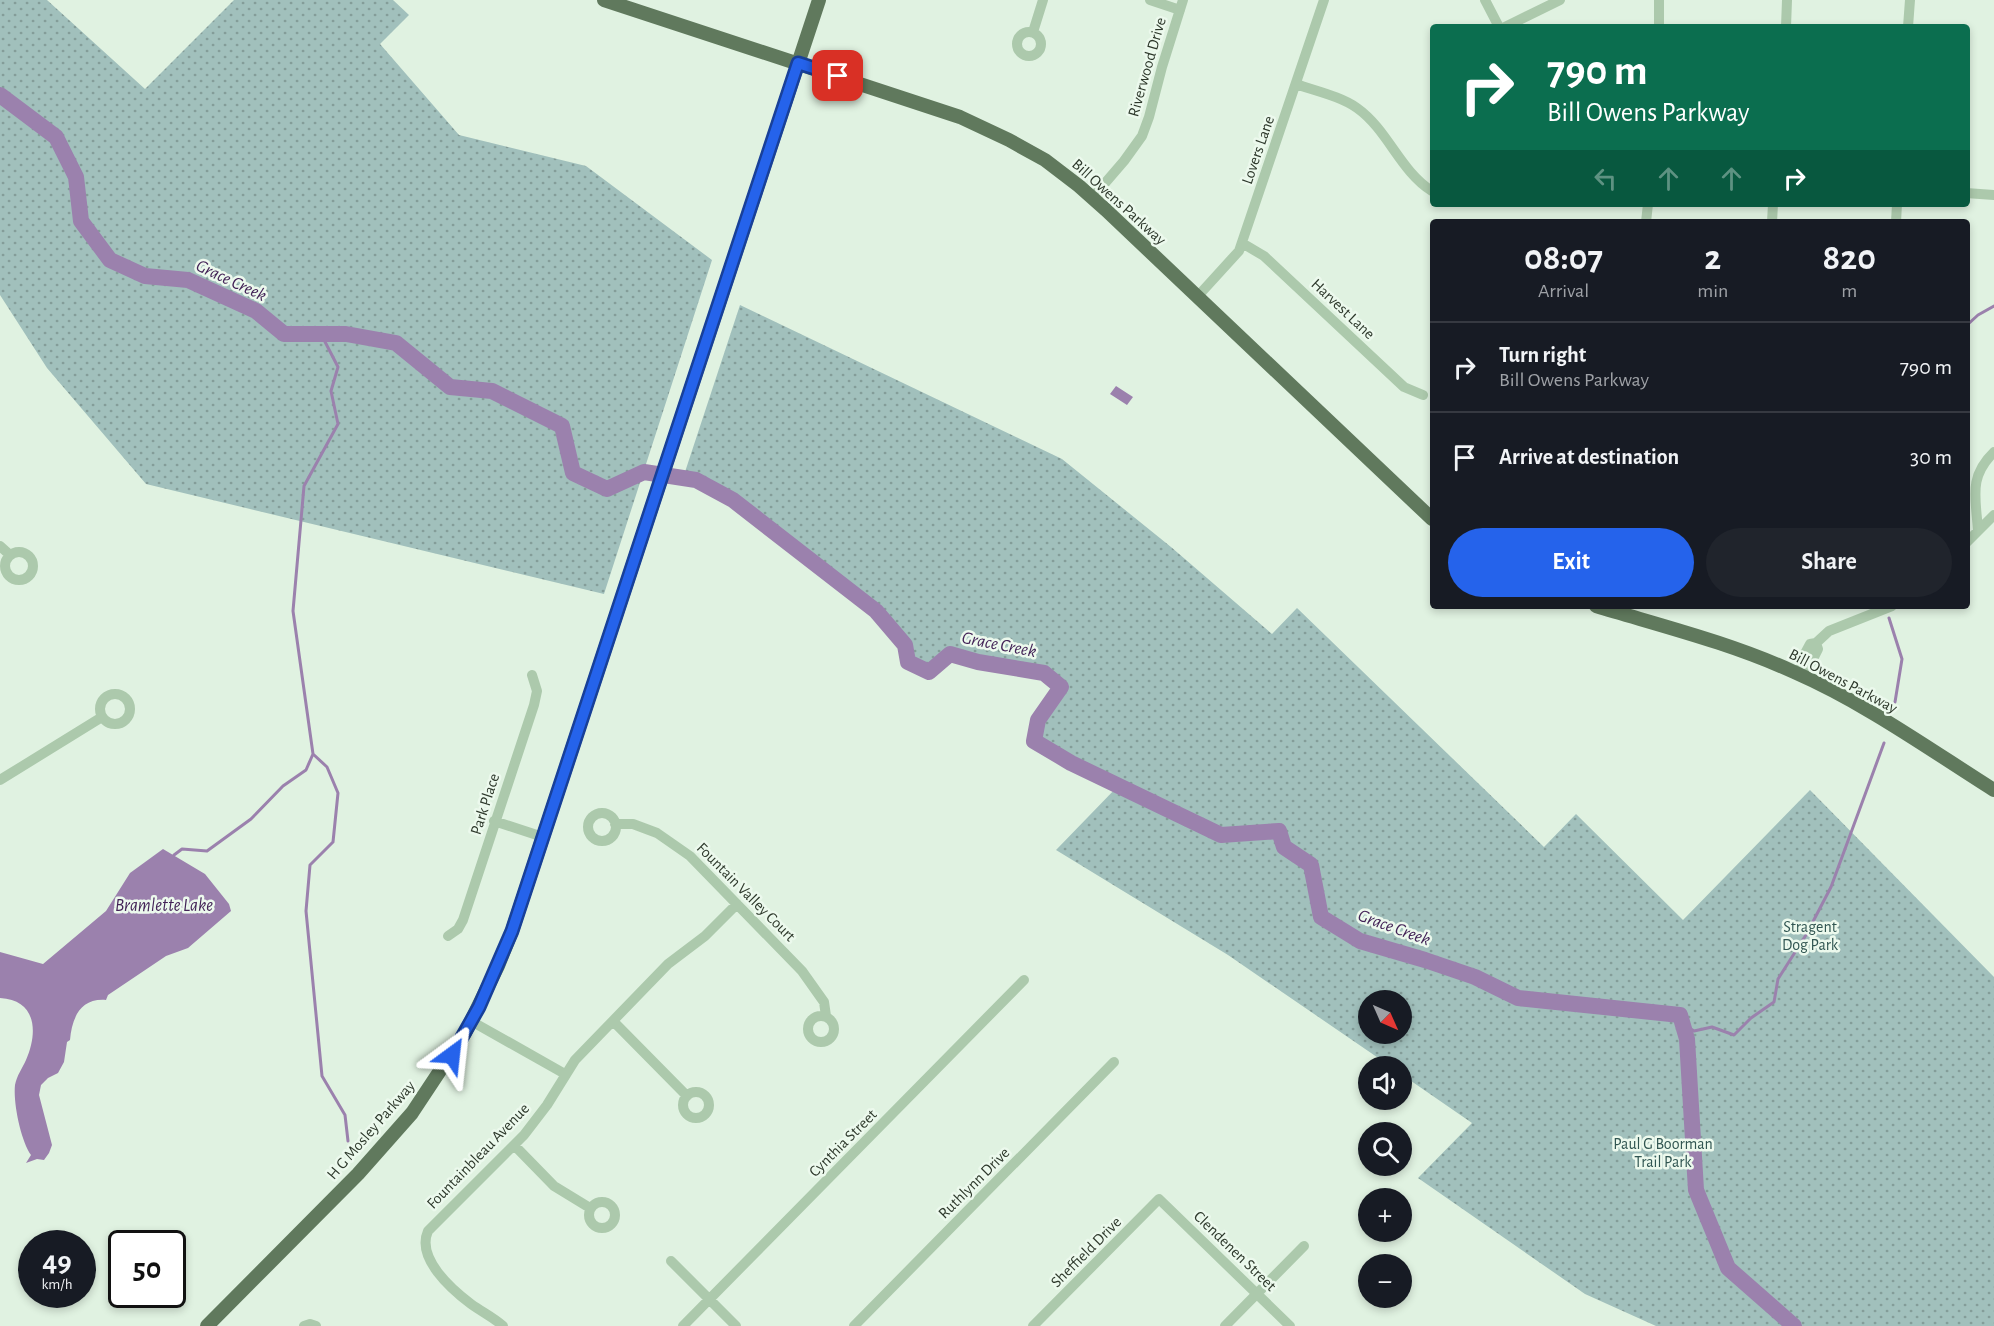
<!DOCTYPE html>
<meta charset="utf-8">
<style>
body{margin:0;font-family:"Alegreya Sans",sans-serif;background:#20242c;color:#f1f3f6;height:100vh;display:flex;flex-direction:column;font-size:22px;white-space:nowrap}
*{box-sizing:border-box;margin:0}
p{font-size:20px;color:#9ea1a6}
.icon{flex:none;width:33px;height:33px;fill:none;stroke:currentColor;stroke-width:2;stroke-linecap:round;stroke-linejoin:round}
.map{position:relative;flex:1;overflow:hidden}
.sheet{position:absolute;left:1430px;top:219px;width:540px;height:390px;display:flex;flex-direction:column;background:#171b24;border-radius:6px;box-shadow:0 3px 9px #0003}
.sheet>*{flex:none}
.guide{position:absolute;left:1430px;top:24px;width:540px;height:183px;border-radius:6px;box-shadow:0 3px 9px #0003;background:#0b6e4f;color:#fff;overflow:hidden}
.needle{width:39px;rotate:135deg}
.buttons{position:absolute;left:1358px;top:990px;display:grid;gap:12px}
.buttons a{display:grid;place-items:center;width:54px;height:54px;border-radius:50%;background:#171b24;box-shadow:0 3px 9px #0003;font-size:30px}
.speed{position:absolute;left:18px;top:1230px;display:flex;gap:12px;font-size:30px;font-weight:700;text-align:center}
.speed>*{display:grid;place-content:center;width:78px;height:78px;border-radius:50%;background:#171b24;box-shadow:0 3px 9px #0003;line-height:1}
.speed small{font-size:15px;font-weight:400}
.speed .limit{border:3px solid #111;border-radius:9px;background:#fff;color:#111}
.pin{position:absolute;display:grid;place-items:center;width:51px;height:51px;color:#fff;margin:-26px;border-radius:12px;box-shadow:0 3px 9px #0006}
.me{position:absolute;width:66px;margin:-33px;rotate:30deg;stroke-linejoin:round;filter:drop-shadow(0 0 4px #0008)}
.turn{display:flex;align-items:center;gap:21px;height:126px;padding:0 18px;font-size:27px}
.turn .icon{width:78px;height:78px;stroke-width:2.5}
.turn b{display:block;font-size:42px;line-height:51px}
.lanes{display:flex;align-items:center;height:57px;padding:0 18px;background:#0003;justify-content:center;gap:30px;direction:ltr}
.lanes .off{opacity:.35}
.eta{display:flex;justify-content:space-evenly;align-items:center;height:102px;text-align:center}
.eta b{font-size:36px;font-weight:600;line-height:42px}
.cta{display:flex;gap:12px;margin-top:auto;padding:12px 18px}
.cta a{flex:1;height:69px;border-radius:36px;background:#2563eb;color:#fff;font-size:24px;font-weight:600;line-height:69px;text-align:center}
.cta a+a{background:#20242c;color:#f1f3f6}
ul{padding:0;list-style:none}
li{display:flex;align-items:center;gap:18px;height:90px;padding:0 18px;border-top:2px solid #363941}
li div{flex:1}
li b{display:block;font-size:22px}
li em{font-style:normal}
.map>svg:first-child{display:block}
</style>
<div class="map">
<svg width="1994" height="1326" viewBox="0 0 1994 1326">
<defs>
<pattern id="park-dots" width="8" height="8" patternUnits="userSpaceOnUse" patternTransform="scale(1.5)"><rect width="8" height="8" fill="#a1c0bc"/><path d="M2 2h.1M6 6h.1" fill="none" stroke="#849d99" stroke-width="1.8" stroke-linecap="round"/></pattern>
</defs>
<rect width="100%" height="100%" fill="#e0f2e1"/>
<!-- park -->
<path fill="url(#park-dots)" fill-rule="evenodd" d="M0 0H47L145 89 234 0H393L409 15 380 44 459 135 586 166 712 260 604 594 146 484 47 368 0 295Z
M740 305 1062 459 1171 547 1272 634 1297 608 1544 847 1576 814 1683 920 1810 790 1994 977V1326H1656L1585 1294 1418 1178 1472 1123 1401 1074V1066H1390L1228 955 1056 850 1119 785 1071 763 1034 741 1038 720 1061 686 1043 673 978 662 950 654 929 672 908 662 905 645 876 611 733 500 697 480 683 478ZM1368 1000H1401V1034H1368Z"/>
<!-- water -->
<path fill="#9b81ad" d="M1116 386 1133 397 1127 405 1110 394Z
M163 849 205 874 229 904 231 911 188 948 166 956 108 995 106 1000C80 998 72 1018 70 1040L67 1042 64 1062 58 1073 48 1078 41 1085 39 1095 52 1145 49 1153 44 1160 37 1159 26 1163 31 1155C21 1141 13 1103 15 1085 17 1075 22 1069 26 1060 38 1033 37 1000 0 998V952L43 964 106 911 130 873Z"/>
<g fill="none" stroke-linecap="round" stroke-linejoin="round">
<!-- stream -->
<path stroke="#9b81ad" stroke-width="3" d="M1966 326 1978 315 1994 306
M321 334 338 367 331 391 338 424 304 486 293 611 313 754 327 767 338 793 333 842 310 865 306 911 322 1076 345 1115 348 1141
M1889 618 1902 659 1895 702
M174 855 182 849 207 851 251 819 283 786 306 770 313 754
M1683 1024 1694 1031 1712 1027 1734 1035 1751 1018 1774 1002 1778 979 1806 935 1831 887 1884 743"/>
<!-- river -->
<path stroke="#9b81ad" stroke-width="16" d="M0 95 56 137 76 177 81 221 110 260 145 276 188 280 256 311 284 334H346L396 343 450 387 492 391 562 426 573 473 607 489 644 472 696 480 733 500 876 611 905 645 908 662 929 672 950 654 978 662 1044 673 1061 687 1038 720 1034 741 1071 763 1221 835 1279 831 1284 847 1311 865 1321 917 1360 941 1425 960 1475 977 1518 998 1680 1015 1687 1039 1696 1190 1728 1268 1794 1326"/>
<!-- minor -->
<path stroke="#acc9ac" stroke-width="10" d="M1150 0 1180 10
M1485 0 1499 27
M1505 27 1560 0
M1659 27V0
M1786 27 1787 0
M1908 27 1910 0
M1017 44a12 12 0 1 1 24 0a12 12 0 1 1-24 0Z
M1033 32 1043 0
M1296 84C1315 91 1340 96 1357 108 1388 130 1400 171 1432 191
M1966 193 1994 195
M1093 197 1124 161 1142 136 1149 117 1162 67 1183 0
M1646 222 1648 204
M1772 222 1773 204
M1896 222 1897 204
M1242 243 1264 256 1404 387 1423 395
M1198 296 1239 251 1324 0
M1978 531C1976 498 1968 477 1994 452
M1966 543 1994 515
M0 546 10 555
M5 566a14 14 0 1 1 28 0a14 14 0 1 1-28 0Z
M1816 643 1829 631 1892 606
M1816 643 1818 649 1812 661 1799 674 1803 657 1810 644Z
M100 709a15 15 0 1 1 30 0a15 15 0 1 1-30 0Z
M0 780 102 717
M588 827a14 14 0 1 1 28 0a14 14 0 1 1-28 0Z
M494 821 543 837
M615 824H633L657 833 690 856 802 971 824 1002 826 1016
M448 936 458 929 463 920 534 705 537 691 532 675
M808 1029a13 13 0 1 1 26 0a13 13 0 1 1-26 0Z
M471 1021 565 1074
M613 1021 687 1096
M683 1105a13 13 0 1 1 26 0a13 13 0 1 1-26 0Z
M514 1145 554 1186 590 1208
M589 1215a13 13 0 1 1 26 0a13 13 0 1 1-26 0Z
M671 1261 736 1326
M304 1326 310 1324 316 1326
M503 1326C493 1317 482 1312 471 1304 451 1289 416 1258 428 1231L524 1135 547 1105 575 1060 668 964 705 936 737 904
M683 1326 1024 980
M854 1326 1114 1062
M1033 1326 1159 1199 1290 1326
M1225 1326 1304 1246"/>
<!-- major -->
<path stroke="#60795d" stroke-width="14" d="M604 0 960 117 1009 140 1045 160 1079 186 1106 210 1432 519
M1596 606C1662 626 1731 643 1794 672 1865 703 1929 749 1994 790
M207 1326 358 1174 412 1113 465 1033 498 966 512 931 819 0"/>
</g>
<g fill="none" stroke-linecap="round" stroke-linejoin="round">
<defs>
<path id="route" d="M452 1055 479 1007 512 931 798 63 838 76"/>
</defs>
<!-- route casing -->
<use href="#route" stroke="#184099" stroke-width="15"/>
<!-- route -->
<use href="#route" stroke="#2563eb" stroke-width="10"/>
</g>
<g text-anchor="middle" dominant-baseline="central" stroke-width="5" stroke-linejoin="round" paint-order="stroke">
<!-- street labels -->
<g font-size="16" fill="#2d382b" stroke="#ecf9ed">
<text transform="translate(1147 67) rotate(-74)">Riverwood Drive</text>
<text transform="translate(1258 150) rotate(-71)">Lovers Lane</text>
<text transform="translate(1119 202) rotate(42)">Bill Owens Parkway</text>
<text transform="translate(1343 309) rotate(43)">Harvest Lane</text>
<text transform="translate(1843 681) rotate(28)">Bill Owens Parkway</text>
<text transform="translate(485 804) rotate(-72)">Park Place</text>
<text transform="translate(746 892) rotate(45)">Fountain Valley Court</text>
<text transform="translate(371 1130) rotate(-49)">H G Mosley Parkway</text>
<text transform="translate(843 1143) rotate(-45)">Cynthia Street</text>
<text transform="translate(478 1156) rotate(-46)">Fountainbleau Avenue</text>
<text transform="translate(974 1183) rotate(-45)">Ruthlynn Drive</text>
<text transform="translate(1235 1251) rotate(44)">Clendenen Street</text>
<text transform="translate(1086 1252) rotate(-45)">Sheffield Drive</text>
</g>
<!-- park labels -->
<g font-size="16" fill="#305551" stroke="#ecf9ed">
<text x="1810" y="927">Stragent<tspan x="1810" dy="18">Dog Park</tspan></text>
<text x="1663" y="1144">Paul G Boorman<tspan x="1663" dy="18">Trail Park</tspan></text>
</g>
<!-- water labels -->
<g font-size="18" font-style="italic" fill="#432357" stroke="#ecf9ed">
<text transform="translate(231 281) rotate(25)">Grace Creek</text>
<text transform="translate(999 645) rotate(11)">Grace Creek</text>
<text x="164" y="906">Bramlette Lake</text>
<text transform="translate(1394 928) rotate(20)">Grace Creek</text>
</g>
</g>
</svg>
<div class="buttons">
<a><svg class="needle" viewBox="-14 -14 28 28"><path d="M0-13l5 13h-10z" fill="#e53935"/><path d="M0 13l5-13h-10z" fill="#9ea1a6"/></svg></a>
<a><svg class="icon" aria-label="sound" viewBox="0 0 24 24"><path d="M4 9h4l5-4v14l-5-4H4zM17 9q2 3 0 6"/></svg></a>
<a><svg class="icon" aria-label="search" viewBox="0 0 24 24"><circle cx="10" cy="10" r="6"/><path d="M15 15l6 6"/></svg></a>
<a>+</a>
<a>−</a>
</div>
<div class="speed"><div>49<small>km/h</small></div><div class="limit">50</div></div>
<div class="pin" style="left:838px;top:76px;background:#d93025"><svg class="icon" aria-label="arrive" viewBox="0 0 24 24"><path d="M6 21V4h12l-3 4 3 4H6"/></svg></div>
<svg class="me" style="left:452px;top:1055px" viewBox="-20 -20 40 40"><path d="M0-17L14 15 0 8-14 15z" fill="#2563eb" stroke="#fff" stroke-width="4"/></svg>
<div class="guide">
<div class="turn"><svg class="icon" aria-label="right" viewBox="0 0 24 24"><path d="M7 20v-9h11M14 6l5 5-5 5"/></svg><div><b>790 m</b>Bill Owens Parkway</div></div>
<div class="lanes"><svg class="icon off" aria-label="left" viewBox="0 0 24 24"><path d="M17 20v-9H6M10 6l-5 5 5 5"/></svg><svg class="icon off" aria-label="ahead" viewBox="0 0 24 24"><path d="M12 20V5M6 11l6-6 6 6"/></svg><svg class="icon off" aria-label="ahead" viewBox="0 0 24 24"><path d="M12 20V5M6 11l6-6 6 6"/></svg><svg class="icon" aria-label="right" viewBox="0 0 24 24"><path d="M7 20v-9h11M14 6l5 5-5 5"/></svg></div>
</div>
<section class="sheet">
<div class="eta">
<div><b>08:07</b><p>Arrival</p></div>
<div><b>2</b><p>min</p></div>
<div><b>820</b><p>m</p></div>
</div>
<ul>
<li><svg class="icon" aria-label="right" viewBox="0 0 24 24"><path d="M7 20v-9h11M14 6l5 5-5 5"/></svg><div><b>Turn right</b><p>Bill Owens Parkway</p></div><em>790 m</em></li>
<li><svg class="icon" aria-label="arrive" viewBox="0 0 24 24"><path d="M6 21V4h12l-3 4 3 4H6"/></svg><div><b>Arrive at destination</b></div><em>30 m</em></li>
</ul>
<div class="cta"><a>Exit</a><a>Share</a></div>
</section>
</div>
